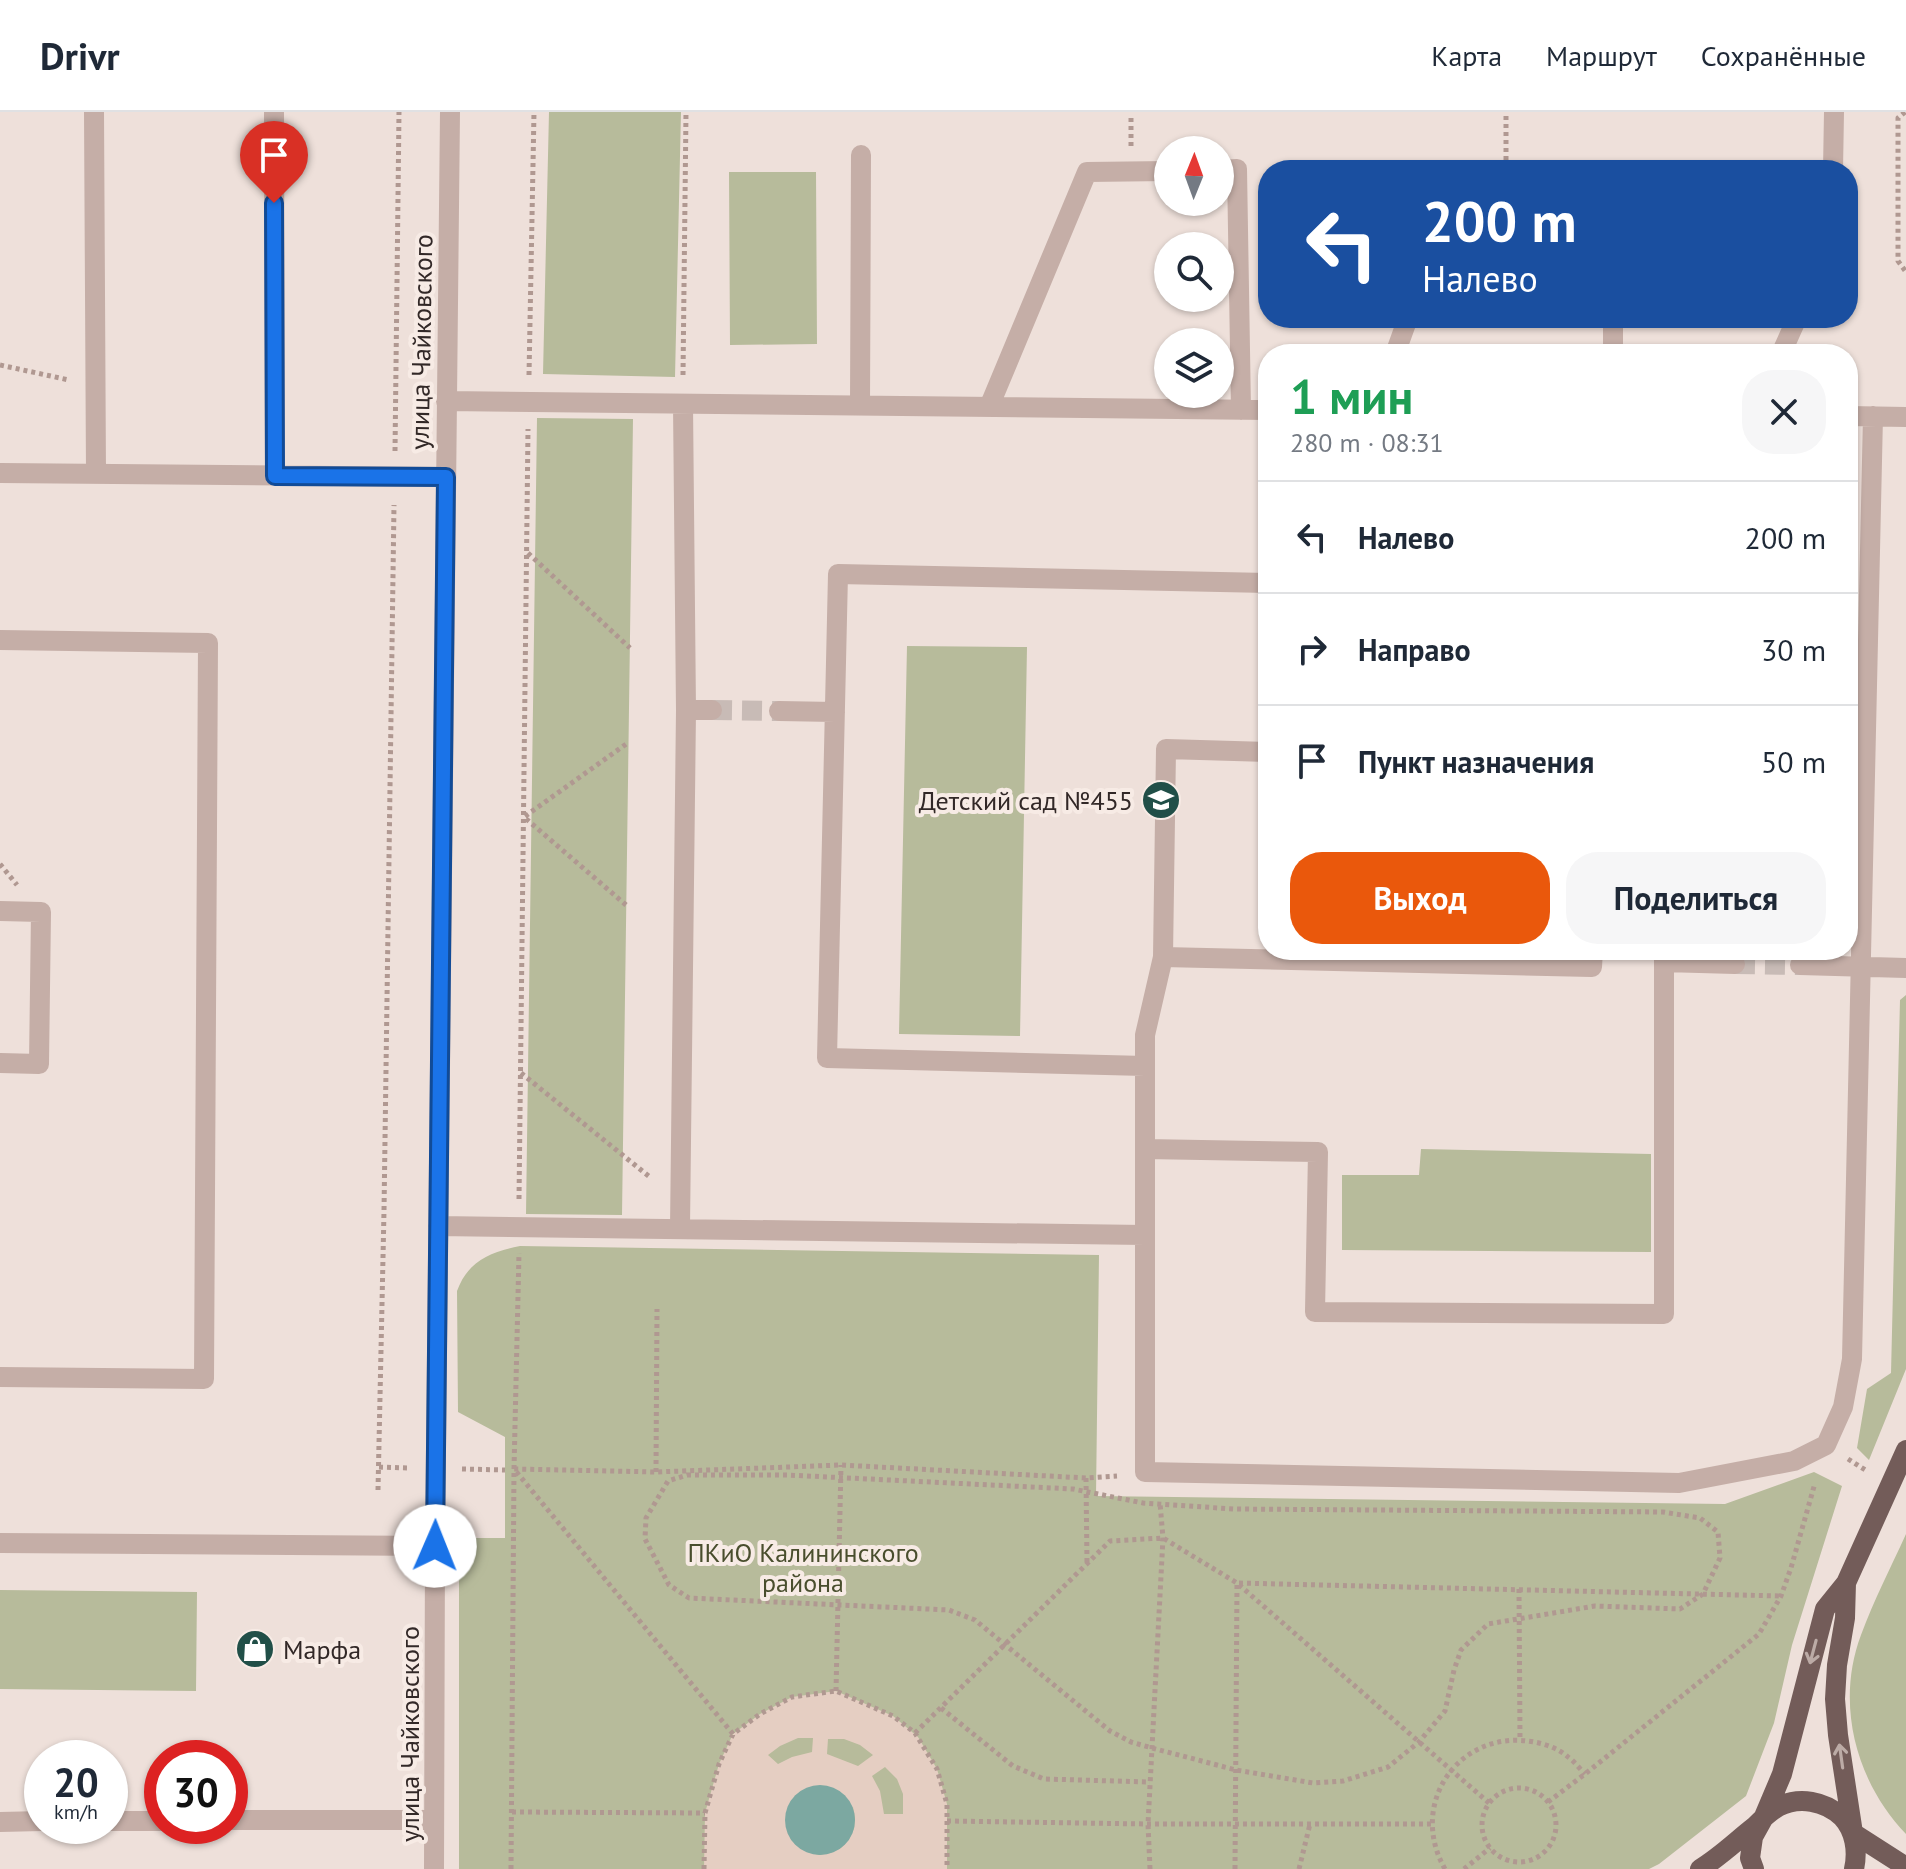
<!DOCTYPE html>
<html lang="ru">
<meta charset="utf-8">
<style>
body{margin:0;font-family:"PT Sans",sans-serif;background:#f6f6f7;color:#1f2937;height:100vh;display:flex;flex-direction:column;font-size:30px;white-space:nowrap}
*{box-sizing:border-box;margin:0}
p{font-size:26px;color:#747a83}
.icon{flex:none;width:44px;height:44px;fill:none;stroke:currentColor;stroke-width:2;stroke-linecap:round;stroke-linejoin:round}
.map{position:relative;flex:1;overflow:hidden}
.details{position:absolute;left:1258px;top:232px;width:600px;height:616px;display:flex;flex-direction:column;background:#fff;border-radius:32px;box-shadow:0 2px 6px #0004}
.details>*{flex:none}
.guide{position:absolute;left:1258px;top:48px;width:600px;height:168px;border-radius:32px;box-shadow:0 2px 6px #0004;background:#1a4fa0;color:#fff;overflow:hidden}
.needle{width:52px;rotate:1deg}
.tools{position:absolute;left:1154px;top:24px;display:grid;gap:16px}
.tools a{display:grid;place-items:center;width:80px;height:80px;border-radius:50%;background:#fff;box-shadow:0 2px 6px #0004;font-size:40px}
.speed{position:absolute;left:24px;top:1628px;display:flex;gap:16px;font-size:40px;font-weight:700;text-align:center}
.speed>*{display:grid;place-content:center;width:104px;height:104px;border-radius:50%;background:#fff;box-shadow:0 2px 6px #0004;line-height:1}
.speed small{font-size:20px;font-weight:400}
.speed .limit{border:12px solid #d22;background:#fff;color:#111}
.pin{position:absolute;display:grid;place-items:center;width:68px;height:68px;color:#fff;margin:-82px -34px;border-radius:50% 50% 50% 0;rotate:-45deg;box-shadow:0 0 8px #0007}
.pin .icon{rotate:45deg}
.me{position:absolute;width:88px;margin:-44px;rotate:1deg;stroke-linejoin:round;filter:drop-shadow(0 0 6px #0008)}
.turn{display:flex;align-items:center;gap:28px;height:168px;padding:0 32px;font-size:36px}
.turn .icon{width:104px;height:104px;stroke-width:2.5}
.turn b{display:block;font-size:56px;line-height:68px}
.round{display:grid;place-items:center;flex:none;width:84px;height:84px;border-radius:32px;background:#f6f6f7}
.summary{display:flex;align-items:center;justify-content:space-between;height:136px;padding:0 32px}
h1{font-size:48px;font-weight:600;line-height:60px;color:#1e9e55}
.button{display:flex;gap:16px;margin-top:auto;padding:16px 32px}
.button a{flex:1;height:92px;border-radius:32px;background:#ea580c;color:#fff;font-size:32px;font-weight:600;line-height:92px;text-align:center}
.button a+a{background:#f6f6f7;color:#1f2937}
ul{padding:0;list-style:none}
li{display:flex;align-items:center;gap:24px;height:112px;padding:0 32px;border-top:2px solid #e0e1e3}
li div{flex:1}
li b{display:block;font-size:30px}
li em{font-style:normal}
header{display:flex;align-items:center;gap:48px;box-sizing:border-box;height:112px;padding:0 40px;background:#fff;border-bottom:2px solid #e0e1e3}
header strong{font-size:38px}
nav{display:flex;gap:44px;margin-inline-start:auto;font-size:28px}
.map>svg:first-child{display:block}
</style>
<header>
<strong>Drivr</strong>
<nav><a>Карта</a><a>Маршрут</a><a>Сохранённые</a></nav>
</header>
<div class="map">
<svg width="1906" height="1757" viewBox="0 0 1906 1757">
<rect width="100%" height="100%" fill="#eee0da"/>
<!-- green -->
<path fill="#b7bb9b" d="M549 0H681L675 265 543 262Z
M729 60H816L817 232 730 233Z
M537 306 633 307 622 1103 526 1102Z
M907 534 1027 535 1020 924 899 922Z
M1906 883V1257L1869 1348 1857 1336 1867 1277 1891 1261 1900 888Z
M1421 1037 1651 1042V1140L1342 1138V1063H1419Z
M520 1134 1099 1143 1096 1384 1725 1392 1814 1360 1842 1374 1792 1533 1774 1611 1746 1684 1659 1752 1649 1757H459V1426H505V1325L458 1300 457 1179C468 1149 490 1140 520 1134Z
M1906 1422V1722C1856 1670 1835 1592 1861 1523 1874 1488 1891 1455 1906 1422Z
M0 1478 197 1480 196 1579 0 1577Z"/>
<!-- plaza -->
<path fill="#e5cec2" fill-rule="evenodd" d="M836 1579 893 1604 918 1625 937 1657 947 1692V1757H704L705 1701 719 1652 733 1622 760 1602 792 1585ZM798 1626H813L812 1640 792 1645 778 1652 768 1643 780 1634ZM828 1627H844L860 1633 873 1643 858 1654 827 1642ZM885 1655 897 1667 903 1682V1702H884L880 1679 872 1664ZM853 1695 855 1706 854 1717 849 1727 841 1736 830 1741 819 1743 808 1740 798 1734 790 1726Z"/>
<!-- water -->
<path fill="#7ca8a1" d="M785 1708a35 35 0 1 1 70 0a35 35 0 1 1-70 0Z"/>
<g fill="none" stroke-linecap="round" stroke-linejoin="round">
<!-- minor-tunnel -->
<path stroke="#c8bbb6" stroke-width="20" stroke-dasharray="20 10" stroke-linecap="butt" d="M712 598 779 599
M1735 852 1800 853"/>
<!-- path -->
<path stroke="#b09891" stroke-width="5" stroke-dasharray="4 4" stroke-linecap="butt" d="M1905 0 1898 6V149L1906 160
M1506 4V58
M1131 34V3
M0 253 69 268
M529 263 534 0
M683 263 686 0
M395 339 399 0
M528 441 630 536
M0 752 17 773
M626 793 524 705 629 630
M521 961 651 1066
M519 1087 528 317
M1848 1347 1867 1359
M379 1355 408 1356
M462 1357 505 1358
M656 1360 657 1197
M687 1363H787L1073 1377 1143 1391 1234 1397 1663 1400 1700 1406 1718 1420 1720 1446 1703 1482 1680 1497 1595 1494 1488 1512 1461 1538 1454 1558 1445 1599 1419 1630 1388 1655 1343 1669 1313 1671 1236 1658 1152 1636 1131 1630 1110 1619 975 1508 949 1498 689 1486 669 1473 645 1427 646 1406 668 1369Z
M1086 1366 1087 1452
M378 1378 384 1099 394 393
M1519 1477 1520 1627
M836 1579 841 1353
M941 1596 1013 1654 1044 1667 1150 1670
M915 1621 1110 1429 1163 1426 1237 1471 1489 1691
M733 1622 514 1357 656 1360 841 1353 1086 1366 1117 1364
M1482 1713a37 37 0 1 1 74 0a37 37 0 1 1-74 0Z
M1548 1690 1585 1662 1759 1522 1781 1484 1791 1456 1815 1371
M512 1700 705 1701
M947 1709 1148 1712H1431
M511 1757 514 1357 519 1141
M704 1757 705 1701 719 1652 733 1622 760 1602 792 1585 836 1579 893 1604 915 1621 937 1657 947 1692V1757
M1150 1757 1148 1712 1163 1426 1160 1391
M1235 1757 1237 1471 1781 1484
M1299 1757 1310 1712
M1445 1757C1407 1691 1460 1616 1534 1630 1546 1632 1559 1637 1568 1645 1574 1649 1580 1657 1585 1662
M1464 1757 1490 1736"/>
<!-- minor -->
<path stroke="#c5aea7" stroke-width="20" d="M94 0 96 362
M274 0 275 364
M1220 58 1237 57 1241 298
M1833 58 1834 0
M1613 206V242
M1395 242 1408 206
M1781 242 1797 206
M446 289 1268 298
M860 293 861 43
M989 295 1087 60 1168 59
M1848 304 1906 305
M0 361 446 365
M0 528 208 531 204 1267 0 1265
M686 598H712
M779 599 835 600
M0 799 41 800 39 952 0 951
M1163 845 1592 855 1593 838
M1664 850 1735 852
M1800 853 1906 856
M1145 954V923L1163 845 1166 637 1268 640
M1145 1037 1318 1040 1315 1200 1664 1202V838
M438 1114 1145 1123V1360L1679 1371 1794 1349 1826 1333 1843 1295 1852 1247 1873 304
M680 1116 686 598 683 292
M1145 1123V954L827 946 838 462 1268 471
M0 1431 435 1434
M230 1708H434
M110 1709H162
M0 1710 42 1709
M434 1757 435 1434 450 0"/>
<!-- major -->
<path stroke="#735c59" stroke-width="20" d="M1846 1471 1845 1506 1837 1553 1835 1587 1838 1623 1853 1721 1906 1755
M1700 1757C1720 1745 1736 1729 1754 1715 1761 1708 1769 1700 1778 1695 1799 1684 1825 1689 1842 1705 1855 1719 1858 1739 1854 1757
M1754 1757 1750 1746 1753 1725 1763 1707 1782 1662 1825 1497 1846 1471 1906 1338"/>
</g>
<!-- one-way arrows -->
<defs><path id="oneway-shaft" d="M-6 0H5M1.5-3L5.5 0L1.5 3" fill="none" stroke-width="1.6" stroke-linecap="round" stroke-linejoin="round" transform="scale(2)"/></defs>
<g stroke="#bcaba6">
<use href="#oneway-shaft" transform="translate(1813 1540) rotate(105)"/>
<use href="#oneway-shaft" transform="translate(1841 1644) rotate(-98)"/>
</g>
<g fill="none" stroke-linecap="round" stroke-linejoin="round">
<defs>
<path id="route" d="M274 91 275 364 446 365 435 1434"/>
</defs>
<!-- route casing -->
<use href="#route" stroke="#114b97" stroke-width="20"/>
<!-- route -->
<use href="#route" stroke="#1a73e8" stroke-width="14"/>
</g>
<!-- icons -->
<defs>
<symbol id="school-disc" viewBox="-11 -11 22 22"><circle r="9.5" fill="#214f48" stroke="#f7ebe5"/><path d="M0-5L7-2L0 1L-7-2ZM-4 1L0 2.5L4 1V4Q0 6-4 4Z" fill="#fff"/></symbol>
<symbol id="shop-disc" viewBox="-11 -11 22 22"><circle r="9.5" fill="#214f48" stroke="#f7ebe5"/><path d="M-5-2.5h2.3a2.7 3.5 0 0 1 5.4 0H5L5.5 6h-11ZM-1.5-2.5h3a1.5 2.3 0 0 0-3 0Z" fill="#fff"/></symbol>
</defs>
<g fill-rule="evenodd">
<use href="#school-disc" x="1139" y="666" width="44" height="44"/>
<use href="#shop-disc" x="233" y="1515" width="44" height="44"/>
</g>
<g text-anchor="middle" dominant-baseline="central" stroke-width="8" stroke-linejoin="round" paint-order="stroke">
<!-- street labels -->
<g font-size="26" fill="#322827" stroke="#f7ebe5">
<text transform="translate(421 230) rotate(-89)">улица Чайковского</text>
<text transform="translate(409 1622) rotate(-90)">улица Чайковского</text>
</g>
<!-- poi labels -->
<g font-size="26" fill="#322827" stroke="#f7ebe5" text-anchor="end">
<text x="1133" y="688">Детский сад №455</text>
<text x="283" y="1537" text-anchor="start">Марфа</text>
</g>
<!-- park labels -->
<g font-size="26" fill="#494e2d" stroke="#f7ebe5">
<text x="803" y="1440">ПКиО Калининского<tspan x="803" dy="30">района</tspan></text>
</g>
</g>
</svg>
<div class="tools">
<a><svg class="needle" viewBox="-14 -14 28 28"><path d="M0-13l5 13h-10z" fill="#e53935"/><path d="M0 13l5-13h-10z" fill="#747a83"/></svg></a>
<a><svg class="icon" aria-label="search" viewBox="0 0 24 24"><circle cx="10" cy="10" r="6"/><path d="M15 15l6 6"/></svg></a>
<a><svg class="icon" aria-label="layers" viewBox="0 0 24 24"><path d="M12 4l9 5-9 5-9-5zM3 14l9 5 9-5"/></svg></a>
</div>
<div class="speed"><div>20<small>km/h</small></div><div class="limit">30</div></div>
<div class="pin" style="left:274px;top:91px;background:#d93025"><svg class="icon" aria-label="arrive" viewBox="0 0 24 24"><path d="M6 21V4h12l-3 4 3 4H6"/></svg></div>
<svg class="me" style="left:435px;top:1434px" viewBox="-20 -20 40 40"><circle r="19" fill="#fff"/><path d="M0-13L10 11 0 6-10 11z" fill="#1a73e8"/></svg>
<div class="guide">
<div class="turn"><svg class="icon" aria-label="left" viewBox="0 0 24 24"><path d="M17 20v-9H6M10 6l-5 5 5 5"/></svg><div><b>200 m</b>Налево</div></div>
</div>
<section class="details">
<div class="summary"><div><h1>1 мин</h1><p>280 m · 08:31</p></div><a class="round"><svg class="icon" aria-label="close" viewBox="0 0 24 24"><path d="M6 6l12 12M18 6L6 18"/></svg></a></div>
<ul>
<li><svg class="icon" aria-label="left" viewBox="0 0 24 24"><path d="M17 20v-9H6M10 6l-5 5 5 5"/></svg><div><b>Налево</b></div><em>200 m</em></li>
<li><svg class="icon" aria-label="right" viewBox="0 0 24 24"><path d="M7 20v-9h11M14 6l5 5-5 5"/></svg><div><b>Направо</b></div><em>30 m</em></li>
<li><svg class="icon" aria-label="arrive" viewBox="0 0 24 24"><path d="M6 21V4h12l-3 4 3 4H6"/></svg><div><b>Пункт назначения</b></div><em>50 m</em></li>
</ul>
<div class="button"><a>Выход</a><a>Поделиться</a></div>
</section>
</div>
